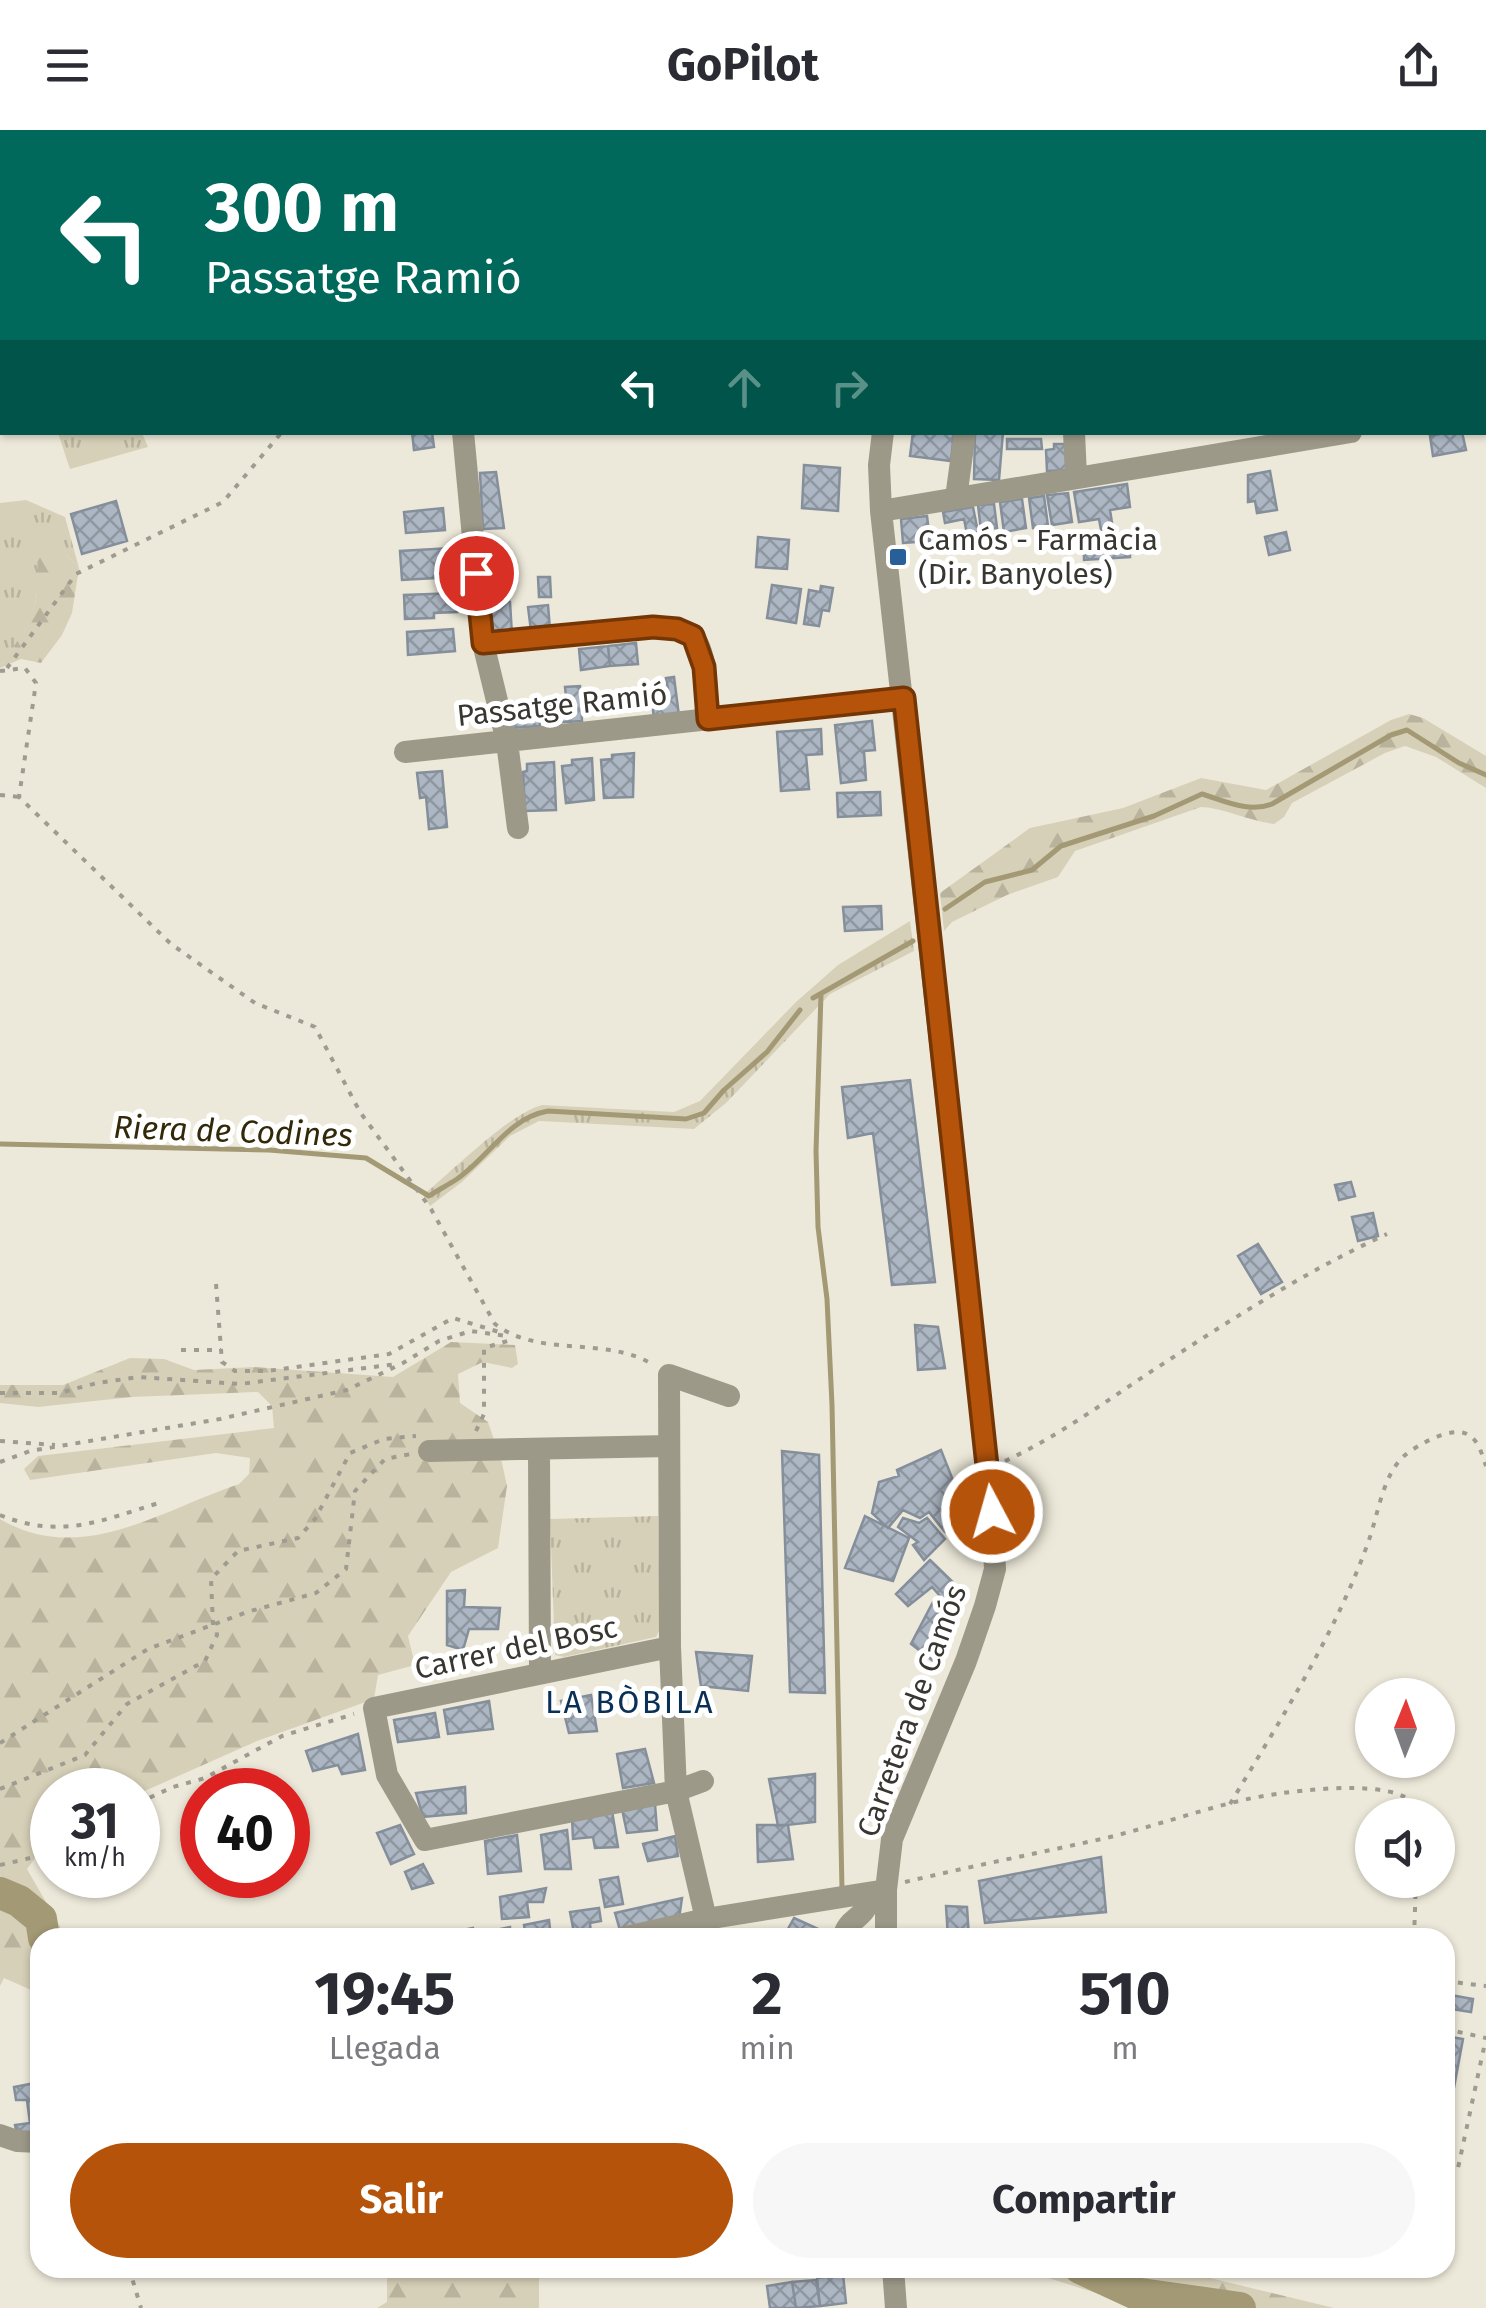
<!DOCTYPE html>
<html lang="es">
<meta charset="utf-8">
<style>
body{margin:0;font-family:"Fira Sans",sans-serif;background:#f7f7f7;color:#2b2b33;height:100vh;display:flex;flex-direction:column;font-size:38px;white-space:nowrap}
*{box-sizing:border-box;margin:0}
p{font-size:32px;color:#7c7c81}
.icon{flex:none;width:55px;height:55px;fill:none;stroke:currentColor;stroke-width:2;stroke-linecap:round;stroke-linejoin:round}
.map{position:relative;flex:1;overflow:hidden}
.panel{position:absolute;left:30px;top:1798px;width:1425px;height:350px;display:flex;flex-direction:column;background:#fff;border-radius:30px;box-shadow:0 2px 8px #0004}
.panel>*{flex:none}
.banner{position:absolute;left:0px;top:0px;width:1488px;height:305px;box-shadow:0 2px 8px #0004;background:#00695c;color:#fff;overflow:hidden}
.needle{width:65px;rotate:1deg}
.controls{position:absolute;left:1355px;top:1548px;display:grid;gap:20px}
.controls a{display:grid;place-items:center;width:100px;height:100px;border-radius:50%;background:#fff;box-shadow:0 2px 8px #0004;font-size:50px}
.speed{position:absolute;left:30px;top:1638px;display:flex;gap:20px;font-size:50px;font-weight:700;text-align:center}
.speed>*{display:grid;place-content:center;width:130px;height:130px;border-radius:50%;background:#fff;box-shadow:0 2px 8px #0004;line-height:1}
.speed small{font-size:25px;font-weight:400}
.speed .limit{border:15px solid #d22;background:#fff;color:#111}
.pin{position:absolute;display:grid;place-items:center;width:85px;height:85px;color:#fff;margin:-42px;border:5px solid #fff;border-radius:50%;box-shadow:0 2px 10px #0007}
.me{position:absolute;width:110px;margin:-55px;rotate:354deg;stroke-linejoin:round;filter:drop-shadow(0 0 8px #0008)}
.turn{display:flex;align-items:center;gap:35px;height:210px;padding:0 40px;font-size:45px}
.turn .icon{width:130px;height:130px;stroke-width:2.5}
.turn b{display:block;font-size:70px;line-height:85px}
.lanes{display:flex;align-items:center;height:95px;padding:0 40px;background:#0003;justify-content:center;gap:50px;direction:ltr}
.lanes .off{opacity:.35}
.eta{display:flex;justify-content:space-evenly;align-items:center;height:170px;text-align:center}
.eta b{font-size:60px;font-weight:700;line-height:70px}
.primary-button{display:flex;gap:20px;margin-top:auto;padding:20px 40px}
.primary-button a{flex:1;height:115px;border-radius:60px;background:#b45309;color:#fff;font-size:40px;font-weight:700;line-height:115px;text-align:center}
.primary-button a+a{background:#f7f7f7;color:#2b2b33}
header{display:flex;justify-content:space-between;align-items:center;height:130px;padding:0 40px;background:#fff;font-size:45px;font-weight:700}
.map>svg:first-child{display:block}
</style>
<header><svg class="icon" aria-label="menu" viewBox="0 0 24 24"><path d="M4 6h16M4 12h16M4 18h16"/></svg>GoPilot<svg class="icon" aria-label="share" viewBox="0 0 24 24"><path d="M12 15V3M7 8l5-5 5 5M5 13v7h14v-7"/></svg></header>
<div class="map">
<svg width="1486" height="2178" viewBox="0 0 1486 2178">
<defs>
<pattern id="grass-tufts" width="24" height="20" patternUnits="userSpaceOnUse" patternTransform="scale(2.5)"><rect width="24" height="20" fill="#d7d0b8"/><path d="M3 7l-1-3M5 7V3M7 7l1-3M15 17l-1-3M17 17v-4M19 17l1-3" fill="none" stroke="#b9b39e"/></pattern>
<pattern id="forest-firs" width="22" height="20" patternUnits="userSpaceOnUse" patternTransform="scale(2.5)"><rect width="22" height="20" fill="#d7d0b8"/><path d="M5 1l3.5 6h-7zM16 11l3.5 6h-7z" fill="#b9b39e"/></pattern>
<pattern id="building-cross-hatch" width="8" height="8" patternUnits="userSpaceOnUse" patternTransform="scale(2.5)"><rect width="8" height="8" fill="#adb7c4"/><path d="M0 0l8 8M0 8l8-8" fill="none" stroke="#8e96a0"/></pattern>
</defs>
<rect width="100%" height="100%" fill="#ede9da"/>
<!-- grass -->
<path fill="url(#grass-tufts)" d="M58 303H142L148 317 70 339Z
M26 370 65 387 79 438 66 425 39 452 32 490 15 516 21 529 0 538V373Z
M910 791 914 821 830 864 726 973 694 999 539 991 510 1006 462 1052 430 1076 423 1065C454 1040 507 985 542 975L674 982 700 971 796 872 838 835Z
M658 1386 660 1499 656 1507 564 1527 555 1525 550 1389Z"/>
<!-- forest -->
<path fill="url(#forest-firs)" d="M51 422 66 425 79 438 72 483 62 505 41 533 21 529 14 516C36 485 40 465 37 428Z
M1409 584 1423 588 1486 626V658L1436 627 1405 616 1385 623 1292 673 1284 687 1274 694C1249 691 1224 678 1201 677L1075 721 1058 747 1007 765 952 792 944 801 940 763 1030 698 1123 678 1201 648 1266 660 1391 590Z
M451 1212 515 1215 518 1234 512 1238 483 1232 458 1244 460 1273 488 1292 502 1333 507 1356 498 1418 451 1442 408 1506 415 1535 378 1545 374 1569 257 1611 138 1664V1660H52V1705L27 1739 66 1807 40 1808V1864L4 1848 0 1856V1389C81 1437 161 1380 239 1354L249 1344 250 1328 216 1323 30 1350 24 1339 38 1326 274 1298 272 1276 258 1262 132 1267 38 1277 0 1273V1255H63L130 1228 164 1229 194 1240 254 1237 393 1247Z
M387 2138H539V2178H377L387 2172Z
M1017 2138H1186L1210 2148 1334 2178H1143Z"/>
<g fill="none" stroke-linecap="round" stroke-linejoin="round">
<!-- stream -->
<path stroke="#a39975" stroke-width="5" d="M945 779 985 752 1032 740 1061 716 1154 686 1202 664C1225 671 1248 683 1272 674L1391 605 1407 600 1459 633 1486 645
M821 864 816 1021 818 1097 827 1169 832 1275 842 1759
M813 868 913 811
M0 1014 269 1020 366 1028 429 1066C438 1060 448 1055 457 1049 489 1027 508 988 548 981L686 989 704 983 724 960 767 922 800 880"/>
<!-- river -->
<path stroke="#a39975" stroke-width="32" d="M0 1763 19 1771 41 1789 44 1808
M1080 2138 1134 2163 1240 2178"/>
</g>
<!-- building -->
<path fill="url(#building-cross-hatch)" stroke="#858f9b" stroke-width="2.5" d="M412 302H432L434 317 414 320Z
M913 302H954L951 331 910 326Z
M975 302H1003L999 350 974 349Z
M1448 302H1462L1466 320 1433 326 1430 306Z
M1007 309H1041L1042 319H1007Z
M1054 314H1068L1069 340 1047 341 1046 320 1054 319Z
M804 335 840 338 838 381 802 378Z
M1270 341 1277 380 1257 383 1255 371 1248 372V345Z
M496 342 504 398 483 399 480 343Z
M1127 354 1130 377 1110 380 1113 399 1101 400 1099 389 1079 392 1074 362Z
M1068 363 1072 392 1052 395 1047 365Z
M1044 366 1048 396 1033 398 1029 368Z
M1022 369 1026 398 1004 402 1000 372Z
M116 371 127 411 82 424 71 384Z
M994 374 997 398 981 400 978 375Z
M973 377 978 402 967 404 964 389 945 393 943 382Z
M443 378 445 400 406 403 404 382Z
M927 386 930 411 903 413 901 389Z
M1286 402 1290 420 1269 425 1265 407Z
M758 407 789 410 787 439 756 437Z
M451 418 453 447 402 450 400 421Z
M1130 418V427L1084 430V421Z
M538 447H550L551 467H539Z
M772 455 801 459 796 493 767 488Z
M821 456 833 458 829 481 822 480 819 496 804 494 809 460 820 462Z
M456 463 457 482 434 483V488L405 489 404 465Z
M510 472 512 504 491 506 489 473Z
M548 475 550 499 531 501 528 477Z
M453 499 455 521 408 525 407 502Z
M636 513 638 534 610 536 608 516Z
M608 516 610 536 581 540 579 519Z
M674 547 679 586 654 589 651 561 668 559 666 548Z
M580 556 582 591 550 593 549 567H566L565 557Z
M537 570 540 596 512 598 510 572Z
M872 591 875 620 864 621 866 650 841 653 835 595Z
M821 599 822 624 806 625 809 659 781 661 777 602Z
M634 623 633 667 604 668 601 630 612 629V625Z
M592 628 594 670 566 673 562 636 572 635V630Z
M554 632 556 680 525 681 523 642 527 641V634Z
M442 641 447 697 429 699 426 667 420 668 417 643Z
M880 662 881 685 838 687 837 663Z
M881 776 882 799 845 801 843 777Z
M910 950 935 1152 892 1155 873 1003 848 1008 842 957Z
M1351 1052 1355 1066 1339 1070 1335 1055Z
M1373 1083 1378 1106 1358 1111 1352 1087Z
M1258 1114 1282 1152 1261 1164 1238 1126Z
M915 1195 938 1197 945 1238 918 1240Z
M941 1320 958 1363 965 1398 945 1402 929 1382 920 1388 903 1380 888 1398 872 1383 879 1352 899 1346 897 1340Z
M782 1321 819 1325 825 1563 790 1562Z
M865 1386 909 1408 893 1451 845 1438Z
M903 1388 919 1393 927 1388 945 1409 924 1430 913 1415 918 1412 898 1397Z
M930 1430 963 1462 948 1475 932 1457 908 1476 896 1464Z
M465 1460 464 1477 500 1478 498 1499H469L463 1520 447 1515V1461Z
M933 1472 955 1483 932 1530 911 1514Z
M696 1522 752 1526 748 1561 701 1556Z
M591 1565 597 1601 569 1603 561 1571Z
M489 1571 493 1599 448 1604 444 1580Z
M435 1583 439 1607 398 1612 394 1590Z
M358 1604 365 1640 342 1644 338 1635 313 1641 306 1621Z
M645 1619 654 1653 623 1658 617 1624Z
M815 1644V1692L778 1696 769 1649Z
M465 1657 466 1683 423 1687 416 1663Z
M655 1674 657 1700 627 1703 622 1679Z
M612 1681 618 1717 595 1718 593 1707 573 1709 572 1688Z
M400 1695 414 1724 391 1734 377 1703Z
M757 1695H788L793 1729 758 1732Z
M567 1700 571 1739H545L541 1705Z
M138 1702 149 1721 138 1731Z
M517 1705 521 1741 488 1744 485 1711Z
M675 1706 678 1726 648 1731 643 1714Z
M1101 1727 1106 1782 985 1793 979 1751Z
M423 1734 433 1753 412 1759 405 1742Z
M618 1747 623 1774 605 1777 600 1750Z
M546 1758 543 1772H527L529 1787 502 1789 500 1767Z
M682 1768 679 1789 620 1800 615 1783Z
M946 1776 967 1777 969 1808H948Z
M599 1778 601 1791 590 1793 591 1805 575 1808 570 1782Z
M794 1788 825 1802 822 1808H783Z
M549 1790 551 1808H526L524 1795Z
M510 1797 511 1808H486V1802Z
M473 1798 476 1808H449L448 1803Z
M1445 1864 1473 1869 1471 1882 1445 1878Z
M1445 1906 1463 1909 1445 2006Z
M40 1952V2008L17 2004 15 1995 30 1993 27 1970H16L14 1957Z
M843 2144 846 2173 820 2176 817 2148Z
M816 2150 820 2176 796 2178 792 2152Z
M792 2152 796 2178H770L767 2156Z"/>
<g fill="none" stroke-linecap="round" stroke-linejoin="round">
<!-- path -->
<path stroke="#9e9b90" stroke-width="4" stroke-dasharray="5 8" stroke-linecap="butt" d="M0 114 2 115
M7 538 76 444 223 372 282 302
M0 541 25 538 36 553 19 667 171 814 255 873 315 897 360 982 431 1079 495 1194C539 1228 605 1206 652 1234
M0 665 19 667
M216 1154 222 1232 235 1241H268L389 1224 453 1188 499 1202
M181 1220H221
M0 1263H59L97 1253 139 1247 240 1254 397 1234
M476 1301 484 1284V1218L514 1209
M0 1311 55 1315
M1005 1331C1059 1306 1106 1271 1155 1239 1229 1191 1306 1141 1387 1104
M0 1332 30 1321 220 1289 347 1260 403 1233 439 1211 471 1201 506 1206
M0 1385C61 1410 103 1390 162 1372
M213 1495 211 1449 238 1421 298 1408 315 1389 350 1323 384 1309 416 1306
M0 1613 148 1519 247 1482 316 1463 346 1439 355 1361 385 1329 411 1324
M0 1659 85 1625 127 1574 205 1531 217 1505 216 1495
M138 1673 173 1657 205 1648 282 1606 354 1584
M1230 1674C1281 1589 1336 1503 1369 1410 1378 1384 1383 1345 1404 1326 1417 1315 1451 1296 1467 1304 1479 1310 1482 1325 1486 1336
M0 1735 52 1723
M905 1752C972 1736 1039 1723 1106 1708 1151 1697 1194 1682 1239 1671 1275 1662 1383 1647 1411 1671L1416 1685
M1414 1808 1416 1750
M1445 1851 1486 1856
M1445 1899 1486 1908 1458 2038
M129 2138 141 2178"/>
<!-- minor -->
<path stroke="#9d9989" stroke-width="22" d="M1166 0V2
M1279 0 1280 2
M1392 0 1393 2
M693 2V0
M860 2 861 0
M969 2V0
M1485 286H1486
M463 302 483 513 507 612 518 698
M883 302 879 335 881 381 992 1382 995 1439 985 1476 966 1531 892 1709 886 1760V1808
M1074 302 1076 347
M956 368 965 302
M881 381 1351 302
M483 513 653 497C666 498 684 497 693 507 708 522 707 569 708 589
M405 622 904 568
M429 1321 669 1316
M539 1321 540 1543
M670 1517 374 1578 387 1645 425 1710 676 1661 703 1651
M706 1789 676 1661 670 1517 669 1245 729 1266
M622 1808 706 1789 886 1760
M843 1808C849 1784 865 1793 871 1763
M0 2005 17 2011 40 2012
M893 2138 896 2178"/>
</g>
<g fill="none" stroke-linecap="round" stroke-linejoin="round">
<defs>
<path id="route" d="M476 443 483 513 653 497 677 499 693 506 704 537 708 589 904 568 992 1382"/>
</defs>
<!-- route casing -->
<use href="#route" stroke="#753606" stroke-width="25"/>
<!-- route -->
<use href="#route" stroke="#b45309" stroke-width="18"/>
</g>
<!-- markers -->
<rect fill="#295f98" stroke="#fff" stroke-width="4" x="888" y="417" width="20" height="20" rx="5"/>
<g text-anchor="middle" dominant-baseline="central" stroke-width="10" stroke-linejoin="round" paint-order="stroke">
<!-- poi labels -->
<g font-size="30" fill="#383630" stroke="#fff" text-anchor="start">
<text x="918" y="410">Camós - Farmàcia<tspan x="918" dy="34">(Dir. Banyoles)</tspan></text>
</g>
<!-- street labels -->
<g font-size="30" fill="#383630" stroke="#fff">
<text transform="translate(562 575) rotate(-6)">Passatge Ramió</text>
<text transform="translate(516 1518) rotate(-12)">Carrer del Bosc</text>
<text transform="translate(912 1581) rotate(-70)">Carretera de Camós</text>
</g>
<!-- water labels -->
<g font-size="32" font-style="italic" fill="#312909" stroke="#fff">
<text transform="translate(233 1001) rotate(2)">Riera de Codines</text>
</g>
<!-- neighbourhood labels -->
<g font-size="32" letter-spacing="2.5" fill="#0a3056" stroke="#fff">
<text x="630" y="1572">LA BÒBILA</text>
</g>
</g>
</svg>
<div class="controls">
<a><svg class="needle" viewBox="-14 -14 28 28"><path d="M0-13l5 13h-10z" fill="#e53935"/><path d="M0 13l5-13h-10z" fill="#7c7c81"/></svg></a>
<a><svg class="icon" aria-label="sound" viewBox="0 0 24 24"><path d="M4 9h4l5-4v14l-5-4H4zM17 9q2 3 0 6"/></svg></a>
</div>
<div class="speed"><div>31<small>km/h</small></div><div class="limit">40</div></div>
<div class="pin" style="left:476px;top:443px;background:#d93025"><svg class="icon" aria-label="arrive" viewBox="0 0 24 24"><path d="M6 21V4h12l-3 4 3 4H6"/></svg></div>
<svg class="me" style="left:992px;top:1382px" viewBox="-20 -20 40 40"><circle r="17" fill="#b45309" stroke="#fff" stroke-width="3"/><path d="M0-11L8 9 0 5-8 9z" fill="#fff"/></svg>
<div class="banner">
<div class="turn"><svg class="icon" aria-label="left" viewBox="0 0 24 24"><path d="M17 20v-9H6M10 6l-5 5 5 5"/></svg><div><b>300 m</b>Passatge Ramió</div></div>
<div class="lanes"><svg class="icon" aria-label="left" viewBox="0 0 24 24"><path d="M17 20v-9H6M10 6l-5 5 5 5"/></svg><svg class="icon off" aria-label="ahead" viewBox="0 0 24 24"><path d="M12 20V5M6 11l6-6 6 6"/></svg><svg class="icon off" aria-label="right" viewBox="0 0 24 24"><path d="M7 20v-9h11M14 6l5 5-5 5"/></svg></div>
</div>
<section class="panel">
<div class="eta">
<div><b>19:45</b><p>Llegada</p></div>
<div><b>2</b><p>min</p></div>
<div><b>510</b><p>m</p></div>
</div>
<div class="primary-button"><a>Salir</a><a>Compartir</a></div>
</section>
</div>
